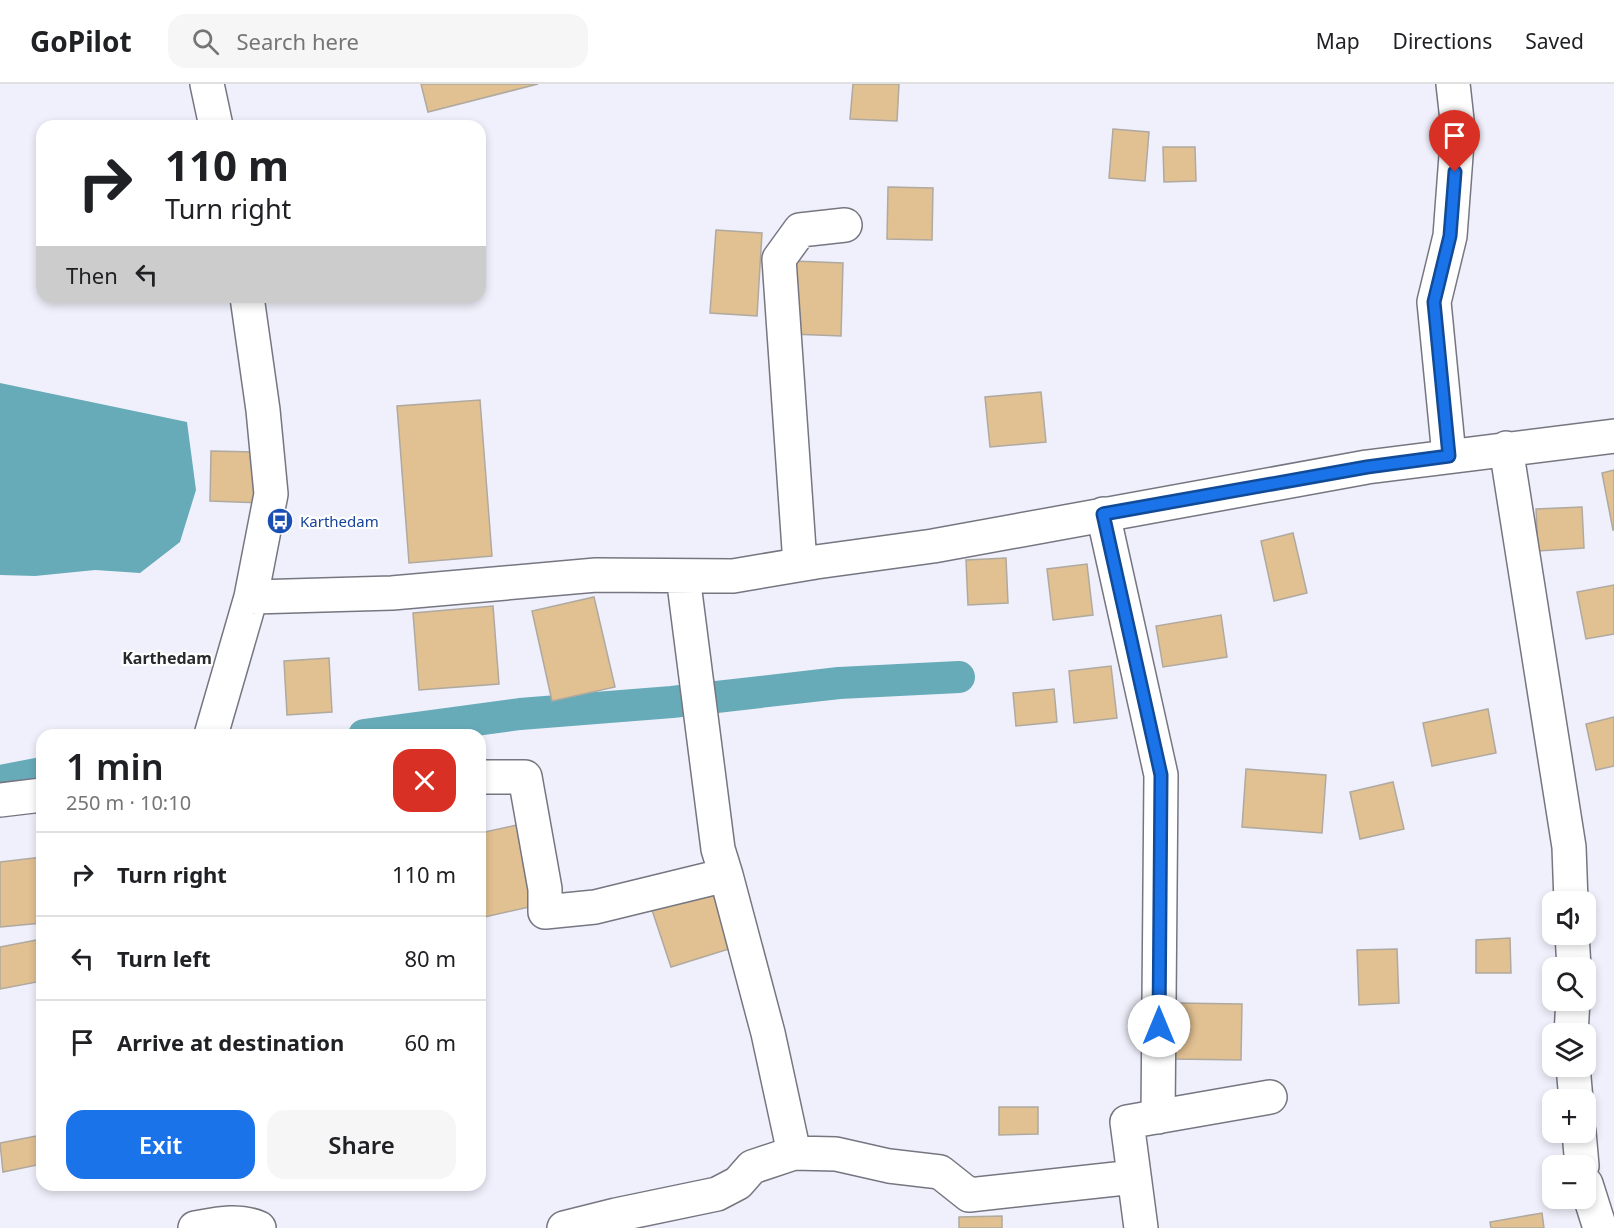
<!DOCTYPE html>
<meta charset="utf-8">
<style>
body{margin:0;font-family:"Noto Sans",sans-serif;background:#f6f6f6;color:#202124;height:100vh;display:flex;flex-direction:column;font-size:22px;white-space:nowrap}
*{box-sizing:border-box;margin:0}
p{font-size:20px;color:#757577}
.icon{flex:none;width:33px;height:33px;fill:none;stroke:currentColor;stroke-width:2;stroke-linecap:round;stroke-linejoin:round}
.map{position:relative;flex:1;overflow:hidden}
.panel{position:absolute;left:36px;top:645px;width:450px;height:462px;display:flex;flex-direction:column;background:#fff;border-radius:18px;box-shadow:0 3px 9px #0003}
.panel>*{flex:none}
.top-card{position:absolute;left:36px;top:36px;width:450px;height:183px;border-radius:18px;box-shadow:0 3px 9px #0003;background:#fff;color:#202124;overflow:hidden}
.fabs{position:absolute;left:1542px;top:807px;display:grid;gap:12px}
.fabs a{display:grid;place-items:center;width:54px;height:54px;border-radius:12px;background:#fff;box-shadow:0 3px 9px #0003;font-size:30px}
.pin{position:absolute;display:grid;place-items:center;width:51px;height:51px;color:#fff;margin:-62px -26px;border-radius:50% 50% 50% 0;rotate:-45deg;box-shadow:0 0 6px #0007}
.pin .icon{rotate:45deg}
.me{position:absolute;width:66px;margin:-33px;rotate:0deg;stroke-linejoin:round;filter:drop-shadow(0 0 4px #0008)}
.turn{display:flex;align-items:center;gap:21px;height:126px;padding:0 30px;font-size:27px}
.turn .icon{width:78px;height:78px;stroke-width:2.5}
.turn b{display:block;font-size:42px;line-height:51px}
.then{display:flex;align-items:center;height:57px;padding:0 30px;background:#0003;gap:12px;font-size:22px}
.round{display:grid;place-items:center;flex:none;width:63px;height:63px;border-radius:18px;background:#f6f6f6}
.headline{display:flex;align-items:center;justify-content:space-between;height:102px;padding:0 30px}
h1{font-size:36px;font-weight:600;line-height:45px}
.button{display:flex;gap:12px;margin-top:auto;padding:12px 30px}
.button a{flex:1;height:69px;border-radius:18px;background:#1a73e8;color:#fff;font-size:24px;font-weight:600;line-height:69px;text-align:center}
.button a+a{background:#f6f6f6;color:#202124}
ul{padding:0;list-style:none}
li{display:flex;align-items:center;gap:18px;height:84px;padding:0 30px;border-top:2px solid #e0e0e0}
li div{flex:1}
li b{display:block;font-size:22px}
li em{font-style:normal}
header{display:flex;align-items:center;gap:36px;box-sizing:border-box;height:84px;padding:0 30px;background:#fff;border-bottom:2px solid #e0e0e0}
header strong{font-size:28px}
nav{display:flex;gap:33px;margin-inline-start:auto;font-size:21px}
.search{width:420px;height:54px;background:#f6f6f6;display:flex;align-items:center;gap:15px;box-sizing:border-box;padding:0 21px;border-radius:18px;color:#757577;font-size:22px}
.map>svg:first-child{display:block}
</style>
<header>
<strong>GoPilot</strong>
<div class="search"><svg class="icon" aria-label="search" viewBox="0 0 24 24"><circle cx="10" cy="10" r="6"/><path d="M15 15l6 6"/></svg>Search here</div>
<nav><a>Map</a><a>Directions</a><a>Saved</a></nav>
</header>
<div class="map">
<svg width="1614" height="1144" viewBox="0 0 1614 1144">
<rect width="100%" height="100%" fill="#eff0fb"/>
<!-- water -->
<path fill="#67abb9" d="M0 299 187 338 196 406 180 458 140 489 95 486 35 492 0 491Z"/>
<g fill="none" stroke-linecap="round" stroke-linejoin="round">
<!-- canal -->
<path stroke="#67abb9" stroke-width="32" d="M364 651 520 630 672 618 839 599 959 593
M0 697 42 689"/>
</g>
<!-- building -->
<path fill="#e1c092" stroke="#afa9a0" stroke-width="1.5" d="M421 0H538L428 28Z
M853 0H899L897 37 850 35Z
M1113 45 1149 48 1145 97 1109 94Z
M1163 63H1195L1196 97 1164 98Z
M888 103 933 104 932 156 887 155Z
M716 146 762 149 757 232 710 229Z
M794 177 843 179 841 252 791 250Z
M1041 308 1046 358 990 363 985 313Z
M480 316 492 472 409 479 397 322Z
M211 367 261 368 260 419 210 417Z
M1614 386V446H1613L1602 389Z
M1582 423 1584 464 1538 467 1536 425Z
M1293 449 1307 509 1274 517 1261 457Z
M1006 474 1008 519 968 521 966 476Z
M1087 480 1093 531 1053 536 1047 485Z
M1614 501V550L1586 555 1577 508Z
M594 513 615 603 552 617 532 527Z
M493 522 499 600 419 606 413 529Z
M1221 531 1227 573 1163 583 1156 542Z
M329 574 332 628 287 631 284 577Z
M1111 582 1117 634 1074 639 1069 587Z
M1054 605 1057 638 1016 642 1013 609Z
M1488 625 1496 669 1432 682 1423 639Z
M1614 633V682L1596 686 1586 640Z
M435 647H467V651H435Z
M1246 685 1326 691 1322 749 1242 743Z
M1393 698 1404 745 1360 755 1350 708Z
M517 741 534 822 480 834V749Z
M42 773V839L0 843V778Z
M712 800 732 864 671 883 650 820Z
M1510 854 1511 889H1476V856Z
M42 855V897L0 905V863Z
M1397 865 1399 919 1359 921 1357 866Z
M1176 919 1242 920 1241 976 1175 975Z
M999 1023H1038V1050L999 1051Z
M42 1051V1080L3 1088 0 1059Z
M1542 1129 1544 1144H1491L1490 1138Z
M1002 1132V1144H959V1133Z"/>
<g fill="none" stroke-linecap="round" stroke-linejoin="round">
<defs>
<path id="street" d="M207 0 216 42
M1506 364 1569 763 1571 818
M1449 372 1434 218 1450 152 1458 45 1453 0
M1103 430 1161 691 1158 1033
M800 480 779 175 800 146 845 141
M251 513 392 509 596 491 733 492 816 478 933 462 1367 383 1614 352
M211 651 251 513 271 410 263 326 247 213
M480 693H525L545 805V828L595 823 726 791 718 765 683 492
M0 716 42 711
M726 791 768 949 794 1069 836 1070 889 1082 940 1088 969 1111 1134 1093
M1572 850 1574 884
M1571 950 1573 916
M1573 982 1576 1016
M1579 1048 1582 1082
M1586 1100 1600 1144
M195 1144C217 1140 239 1135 259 1144
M564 1144 616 1131
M619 1144 616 1131 717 1110 738 1099 752 1083 794 1069
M1141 1144 1127 1038 1270 1013"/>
</defs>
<!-- street casing -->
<use href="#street" stroke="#757680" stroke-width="36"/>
<!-- street -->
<use href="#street" stroke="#fff" stroke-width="33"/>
</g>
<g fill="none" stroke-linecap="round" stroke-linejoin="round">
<defs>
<path id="route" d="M1159 942 1161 691 1103 430 1367 383 1449 372 1434 218 1450 152 1455 88"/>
</defs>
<!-- route casing -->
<use href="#route" stroke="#114b97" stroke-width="15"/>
<!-- route -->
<use href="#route" stroke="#1a73e8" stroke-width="10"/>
</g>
<!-- icons -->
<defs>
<symbol id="bus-disc" viewBox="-11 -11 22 22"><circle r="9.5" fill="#1a4fb4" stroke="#fefefe"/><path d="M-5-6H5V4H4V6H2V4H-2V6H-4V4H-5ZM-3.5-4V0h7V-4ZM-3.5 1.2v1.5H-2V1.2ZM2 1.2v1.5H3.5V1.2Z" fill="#fff"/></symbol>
</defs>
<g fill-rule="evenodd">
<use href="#bus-disc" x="265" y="422" width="30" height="30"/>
</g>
<g text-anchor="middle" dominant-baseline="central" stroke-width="4.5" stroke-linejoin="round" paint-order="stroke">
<!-- transit labels -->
<g font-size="15" fill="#164399" stroke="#fefefe" text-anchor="start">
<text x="300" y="437">Karthedam</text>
</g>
<!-- neighbourhood labels -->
<g font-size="16" font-weight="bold" fill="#292a2e" stroke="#fefefe">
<text x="167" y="574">Karthedam</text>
</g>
</g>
</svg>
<div class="fabs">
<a><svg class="icon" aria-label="sound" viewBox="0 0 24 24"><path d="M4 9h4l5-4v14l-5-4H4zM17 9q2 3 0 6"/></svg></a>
<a><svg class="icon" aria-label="search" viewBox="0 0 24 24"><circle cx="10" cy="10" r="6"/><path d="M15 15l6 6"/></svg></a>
<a><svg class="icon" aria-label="layers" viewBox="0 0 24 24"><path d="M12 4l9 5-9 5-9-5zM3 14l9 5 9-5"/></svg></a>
<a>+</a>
<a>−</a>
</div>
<div class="pin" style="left:1455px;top:88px;background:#d93025"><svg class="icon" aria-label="arrive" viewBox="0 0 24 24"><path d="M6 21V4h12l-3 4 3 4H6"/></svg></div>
<svg class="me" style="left:1159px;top:942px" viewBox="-20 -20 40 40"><circle r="19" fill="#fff"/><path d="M0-13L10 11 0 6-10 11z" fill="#1a73e8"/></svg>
<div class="top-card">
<div class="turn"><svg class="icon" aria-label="right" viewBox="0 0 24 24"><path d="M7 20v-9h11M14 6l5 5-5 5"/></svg><div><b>110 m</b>Turn right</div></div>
<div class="then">Then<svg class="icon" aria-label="left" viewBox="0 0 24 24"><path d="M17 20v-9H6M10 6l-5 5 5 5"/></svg></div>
</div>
<section class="panel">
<div class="headline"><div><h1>1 min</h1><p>250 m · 10:10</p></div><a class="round" style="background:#d93025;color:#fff"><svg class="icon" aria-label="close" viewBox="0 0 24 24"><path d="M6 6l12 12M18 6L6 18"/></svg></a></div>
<ul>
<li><svg class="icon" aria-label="right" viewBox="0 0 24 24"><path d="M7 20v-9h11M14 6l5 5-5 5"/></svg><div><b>Turn right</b></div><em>110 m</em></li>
<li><svg class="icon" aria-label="left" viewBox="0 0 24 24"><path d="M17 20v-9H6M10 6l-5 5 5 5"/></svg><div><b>Turn left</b></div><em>80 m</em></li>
<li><svg class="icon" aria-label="arrive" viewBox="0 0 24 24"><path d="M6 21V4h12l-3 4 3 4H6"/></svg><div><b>Arrive at destination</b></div><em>60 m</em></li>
</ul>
<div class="button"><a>Exit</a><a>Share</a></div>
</section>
</div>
